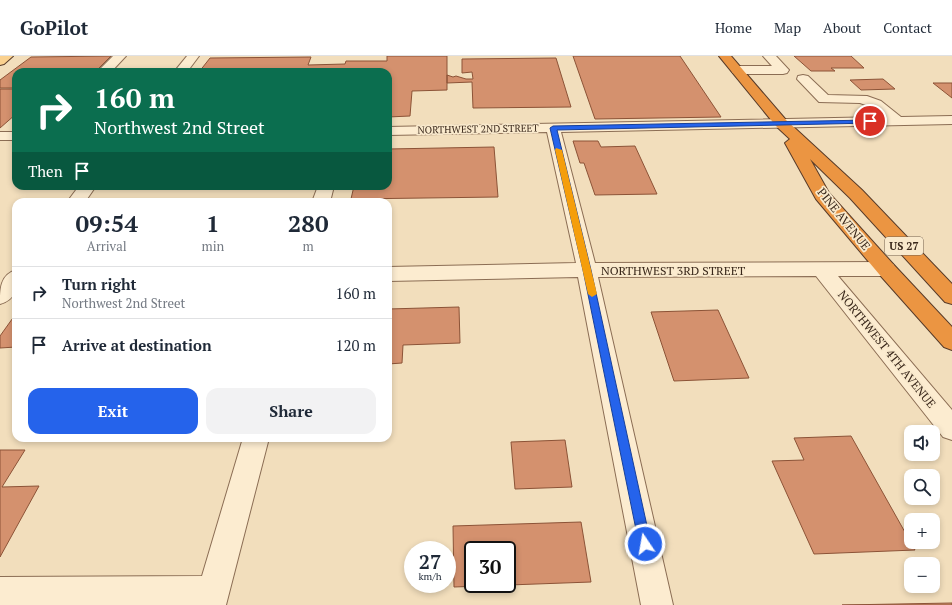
<!DOCTYPE html>
<meta charset="utf-8">
<style>
body{margin:0;font-family:"PT Serif",serif;background:#f2f2f3;color:#1f2937;height:100vh;display:flex;flex-direction:column;font-size:15px;white-space:nowrap}
*{box-sizing:border-box;margin:0}
p{font-size:13px;color:#747a83}
.icon{flex:none;width:22px;height:22px;fill:none;stroke:currentColor;stroke-width:2;stroke-linecap:round;stroke-linejoin:round}
.map{position:relative;flex:1;overflow:hidden}
.panel{position:absolute;left:12px;top:142px;width:380px;height:244px;display:flex;flex-direction:column;background:#fff;border-radius:12px;box-shadow:0 2px 6px #0003}
.panel>*{flex:none}
.top-card{position:absolute;left:12px;top:12px;width:380px;height:122px;border-radius:12px;box-shadow:0 2px 6px #0003;background:#0b6e4f;color:#fff;overflow:hidden}
.tools{position:absolute;left:904px;top:369px;display:grid;gap:8px}
.tools a{display:grid;place-items:center;width:36px;height:36px;border-radius:8px;background:#fff;box-shadow:0 2px 6px #0003;font-size:20px}
.speed{position:absolute;left:404px;top:485px;display:flex;gap:8px;font-size:20px;font-weight:700;text-align:center}
.speed>*{display:grid;place-content:center;width:52px;height:52px;border-radius:50%;background:#fff;box-shadow:0 2px 6px #0003;line-height:1}
.speed small{font-size:10px;font-weight:400}
.speed .limit{border:2px solid #111;border-radius:6px;background:#fff;color:#111}
.pin{position:absolute;display:grid;place-items:center;width:34px;height:34px;color:#fff;margin:-17px;border:2px solid #fff;border-radius:50%;box-shadow:0 1px 4px #0007}
.me{position:absolute;width:44px;margin:-22px;rotate:348deg;stroke-linejoin:round;filter:drop-shadow(0 0 3px #0008)}
.turn{display:flex;align-items:center;gap:14px;height:84px;padding:0 16px;font-size:18px}
.turn .icon{width:52px;height:52px;stroke-width:2.5}
.turn b{display:block;font-size:28px;line-height:34px}
.then{display:flex;align-items:center;height:38px;padding:0 16px;background:#0003;gap:8px;font-size:15px}
.eta{display:flex;justify-content:space-evenly;align-items:center;height:68px;text-align:center}
.eta b{font-size:24px;font-weight:800;line-height:28px}
.primary-button{display:flex;gap:8px;margin-top:auto;padding:8px 16px}
.primary-button a{flex:1;height:46px;border-radius:12px;background:#2563eb;color:#fff;font-size:16px;font-weight:800;line-height:46px;text-align:center}
.primary-button a+a{background:#f2f2f3;color:#1f2937}
ul{padding:0;list-style:none}
li{display:flex;align-items:center;gap:12px;height:52px;padding:0 16px;border-top:1px solid #e0e1e3}
li div{flex:1}
li b{display:block;font-size:15px}
li em{font-style:normal}
header{display:flex;align-items:center;gap:24px;box-sizing:border-box;height:56px;padding:0 20px;background:#fff;border-bottom:1px solid #e0e1e3}
header strong{font-size:19px}
nav{display:flex;gap:22px;margin-inline-start:auto;font-size:14px}
.map>svg:first-child{display:block}
</style>
<header>
<strong>GoPilot</strong>
<nav><a>Home</a><a>Map</a><a>About</a><a>Contact</a></nav>
</header>
<div class="map">
<svg width="952" height="549" viewBox="0 0 952 549">
<rect width="100%" height="100%" fill="#f2debc"/>
<!-- building -->
<path fill="#d4916e" stroke="#8c5337" fill-rule="evenodd" d="M111 0 95 16H16V32H0V24L31 1Z
M387 0H447V34L412 35 410 60 388 61V16H199L210 2 311 1 308 9 345 8 346 5H387Z
M573 0H680L721 61 595 63Z
M794 0H851L864 12H831L835 15H811Z
M556 2 571 51 473 52 472 26 447 27V19L453 21 456 20 466 23H473L472 16 462 17V3Z
M883 23 895 33 861 34 850 24Z
M933 27H952V42Z
M0 33H16V58L0 72Z
M573 85H598L601 91 635 90 657 138 595 139 584 107H580Z
M494 91 498 141 351 143 354 130H388V93Z
M459 251 460 287 403 289 402 307 388 308V253Z
M718 254 749 322 674 325 651 256Z
M15 259 16 291 0 292V280Z
M851 380 915 494 814 498 772 405 804 404 794 382Z
M565 384 572 431 515 433 511 386Z
M0 394H25L2 431 39 430 0 501Z
M581 466 591 526 454 531 453 470ZM473 494H507V528H473Z
M952 547V549H842Z"/>
<g fill="none" stroke-linecap="round" stroke-linejoin="round">
<defs>
<path id="minor" d="M113 0H126L111 16H99L101 12Z
M187 0H199L187 16H174Z
M763 0H776L789 14 787 17 783 18H737L733 17 731 14 733 11 737 10H772Z
M803 19 808 20 828 39 867 40 881 45 901 61 952 60V68L561 76 595 207 886 206 893 208 896 213 893 218 886 220H838L952 354V384L943 381 816 220 598 221 673 549H641L578 221 388 225V211L576 207 547 76 388 79V71L883 61 871 51 860 47 819 46 797 23 798 20Z
M0 76H16V84H0Z
M79 130H96L85 146H67Z
M318 130H334L330 146H312Z
M16 214C16 230 18 243 0 248 0 233 0 219 16 214Z
M243 382H269L226 549H0V521L202 520Z"/>
<path id="major" d="M0 0H13L4 8 0 9Z"/>
<path id="highway" d="M719 0H731L786 64 862 134 952 228V248L945 246 850 142 810 103 829 137 893 208 952 271V294L944 291 879 218 816 143 785 87 790 83 776 70Z"/>
</defs>
<!-- minor casing -->
<use href="#minor" stroke="#8b6d54" stroke-width="2"/>
<!-- major casing -->
<use href="#major" stroke="#583b29" stroke-width="2"/>
<!-- highway casing -->
<use href="#highway" stroke="#583b29" stroke-width="2"/>
<!-- minor -->
<use href="#minor" fill="#fcecd0" fill-rule="evenodd"/>
<!-- major -->
<use href="#major" fill="#fad18f" fill-rule="evenodd"/>
<!-- highway -->
<use href="#highway" fill="#eb9542" fill-rule="evenodd"/>
</g>
<!-- route -->
<path fill="#2563eb" stroke="#184099" d="M870 64H872V67L557 74 591 214 651 488 649 493 645 494 640 493 583 214 550 72 553 70Z"/>
<!-- slow -->
<path fill="#f59e0b" d="M556 92 562 94 597 238 592 241 588 238 555 94Z"/>
<g text-anchor="middle" dominant-baseline="central" stroke-width="3.5" stroke-linejoin="round" paint-order="stroke">
<!-- far-street labels -->
<g font-size="10" fill="#39271a" stroke="#f9e9cc">
<text transform="translate(478 73) rotate(-1)">NORTHWEST 2ND STREET</text>
</g>
<!-- shield labels -->
<rect fill="#f9e9cc" stroke="#73614f" stroke-width="1" x="885" y="181" width="38" height="18" rx="3"/>
<g font-size="11" font-weight="bold" fill="#39271a">
<text x="904" y="190">US 27</text>
</g>
<!-- street labels -->
<g font-size="12" fill="#39271a" stroke="#f9e9cc">
<text transform="translate(844 163) rotate(51)">PINE AVENUE</text>
<text x="673" y="214">NORTHWEST 3RD STREET</text>
<text transform="translate(887 293) rotate(51)">NORTHWEST 4TH AVENUE</text>
</g>
</g>
</svg>
<div class="tools">
<a><svg class="icon" aria-label="sound" viewBox="0 0 24 24"><path d="M4 9h4l5-4v14l-5-4H4zM17 9q2 3 0 6"/></svg></a>
<a><svg class="icon" aria-label="search" viewBox="0 0 24 24"><circle cx="10" cy="10" r="6"/><path d="M15 15l6 6"/></svg></a>
<a>+</a>
<a>−</a>
</div>
<div class="speed"><div>27<small>km/h</small></div><div class="limit">30</div></div>
<div class="pin" style="left:870px;top:65px;background:#d93025"><svg class="icon" aria-label="arrive" viewBox="0 0 24 24"><path d="M6 21V4h12l-3 4 3 4H6"/></svg></div>
<svg class="me" style="left:645px;top:488px" viewBox="-20 -20 40 40"><circle r="17" fill="#2563eb" stroke="#fff" stroke-width="3"/><path d="M0-11L8 9 0 5-8 9z" fill="#fff"/></svg>
<div class="top-card">
<div class="turn"><svg class="icon" aria-label="right" viewBox="0 0 24 24"><path d="M7 20v-9h11M14 6l5 5-5 5"/></svg><div><b>160 m</b>Northwest 2nd Street</div></div>
<div class="then">Then<svg class="icon" aria-label="arrive" viewBox="0 0 24 24"><path d="M6 21V4h12l-3 4 3 4H6"/></svg></div>
</div>
<section class="panel">
<div class="eta">
<div><b>09:54</b><p>Arrival</p></div>
<div><b>1</b><p>min</p></div>
<div><b>280</b><p>m</p></div>
</div>
<ul>
<li><svg class="icon" aria-label="right" viewBox="0 0 24 24"><path d="M7 20v-9h11M14 6l5 5-5 5"/></svg><div><b>Turn right</b><p>Northwest 2nd Street</p></div><em>160 m</em></li>
<li><svg class="icon" aria-label="arrive" viewBox="0 0 24 24"><path d="M6 21V4h12l-3 4 3 4H6"/></svg><div><b>Arrive at destination</b></div><em>120 m</em></li>
</ul>
<div class="primary-button"><a>Exit</a><a>Share</a></div>
</section>
</div>
